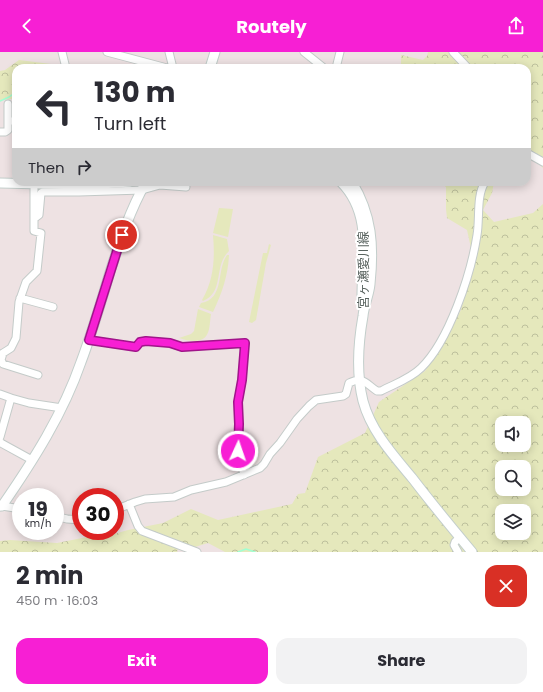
<!DOCTYPE html>
<meta charset="utf-8">
<style>
body{margin:0;font-family:Poppins,"Noto Sans JP",sans-serif;background:#f2f2f3;color:#2b2b33;height:100vh;display:flex;flex-direction:column;font-size:15px;white-space:nowrap}
*{box-sizing:border-box;margin:0}
p{font-size:13px;color:#7c7c81}
.icon{flex:none;width:22px;height:22px;fill:none;stroke:currentColor;stroke-width:2;stroke-linecap:round;stroke-linejoin:round}
.map{position:relative;height:500px;overflow:hidden}
.sheet{display:flex;flex-direction:column;background:#fff;flex:1}
.sheet>*{flex:none}
.banner{position:absolute;left:12px;top:12px;width:519px;height:122px;border-radius:12px;box-shadow:0 2px 10px #0003;background:#fff;color:#2b2b33;overflow:hidden}
.controls{position:absolute;left:495px;top:364px;display:grid;gap:8px}
.controls a{display:grid;place-items:center;width:36px;height:36px;border-radius:8px;background:#fff;box-shadow:0 2px 10px #0003;font-size:20px}
.speed{position:absolute;left:12px;top:436px;display:flex;gap:8px;font-size:20px;font-weight:700;text-align:center}
.speed>*{display:grid;place-content:center;width:52px;height:52px;border-radius:50%;background:#fff;box-shadow:0 2px 10px #0003;line-height:1}
.speed small{font-size:10px;font-weight:400}
.speed .limit{border:6px solid #d22;background:#fff;color:#111}
.pin{position:absolute;display:grid;place-items:center;width:34px;height:34px;color:#fff;margin:-17px;border:2px solid #fff;border-radius:50%;box-shadow:0 1px 4px #0007}
.me{position:absolute;width:44px;margin:-22px;rotate:3deg;stroke-linejoin:round;filter:drop-shadow(0 0 3px #0008)}
.turn{display:flex;align-items:center;gap:14px;height:84px;padding:0 16px;font-size:18px}
.turn .icon{width:52px;height:52px;stroke-width:2.5}
.turn b{display:block;font-size:28px;line-height:34px}
.then{display:flex;align-items:center;height:38px;padding:0 16px;background:#0003;gap:8px;font-size:15px}
.round{display:grid;place-items:center;flex:none;width:42px;height:42px;border-radius:12px;background:#f2f2f3}
.headline{display:flex;align-items:center;justify-content:space-between;height:68px;padding:0 16px}
h1{font-size:24px;font-weight:700;line-height:30px}
.primary-button{display:flex;gap:8px;margin-top:auto;padding:8px 16px}
.primary-button a{flex:1;height:46px;border-radius:12px;background:#f71fd4;color:#fff;font-size:16px;font-weight:700;line-height:46px;text-align:center}
.primary-button a+a{background:#f2f2f3;color:#2b2b33}
header{display:flex;justify-content:space-between;align-items:center;height:52px;padding:0 16px;background:#f71fd4;color:#fff;font-size:18px;font-weight:700}
.map>svg:first-child{display:block}
</style>
<header><svg class="icon" aria-label="back" viewBox="0 0 24 24"><path d="M15 5l-7 7 7 7"/></svg>Routely<svg class="icon" aria-label="share" viewBox="0 0 24 24"><path d="M12 15V3M7 8l5-5 5 5M5 13v7h14v-7"/></svg></header>
<div class="map">
<svg width="543" height="500" viewBox="0 0 543 500">
<defs>
<pattern id="forest-crowns" width="20" height="18" patternUnits="userSpaceOnUse"><rect width="20" height="18" fill="#e5e8bc"/><path d="M2 6a3 3 0 1 1 6 0M12 15a3 3 0 1 1 6 0" fill="none" stroke="#bdc09c"/></pattern>
</defs>
<rect width="100%" height="100%" fill="#eee2e3"/>
<!-- grass -->
<path fill="#e5e8bc" d="M219 156 233 157 228 185 213 181Z
M213 183 227 187 229 199C213 214 225 240 203 249L202 248C214 228 215 206 213 183Z
M269 192 271 193 266 211 256 268 252 271 249 270 263 201H267Z
M227 203H229C228 224 222 241 213 260L199 255 201 251C225 247 216 218 227 203Z
M198 257 211 262C209 275 211 288 195 289 189 289 185 288 179 286L191 282 194 279Z"/>
<!-- forest -->
<path fill="url(#forest-crowns)" fill-rule="evenodd" d="M428 0H543V116L532 104H527V16H401V3L423 8 427 4Z
M19 8 51 12 62 15 83 14 87 16H16V45L12 47 0 48V19L5 18Z
M440 130H494L492 141 483 158 494 170 533 161 543 152V500H225L208 491 195 495 179 493 177 500H0V489L10 488 57 491 87 485 107 484 128 478 163 471 191 457 218 468 292 452 298 442 305 441 318 405 365 381 379 350 425 319 446 287 460 260 475 214 467 178 447 166 446 157V135ZM502 371H524V393H502ZM502 415H524V437H502ZM502 459H524V481H502Z"/>
<g fill="none" stroke-linecap="round" stroke-linejoin="round">
<!-- stream -->
<path stroke="#a1ffd2" stroke-width="1.5" d="M0 49 9 45 16 40
M238 500 246 497 255 500"/>
<defs>
<path id="street" d="M62 0 66 16
M107 0 167 16
M169 0 173 16
M304 0 324 16
M453 0 468 16
M336 16 340 0
M8 52V69
M0 80H5L8 78V69H16
M527 101 543 110
M35 166 39 163 41 141 43 140H79L142 138 160 133 186 135
M20 246 53 255
M89 288 136 295 140 290 146 289 170 291 182 295 245 291 242 328 238 350 239 372 238 399 244 423
M3 301 1 308 3 312 38 323
M0 303 11 296 16 286 19 250 26 230 37 219 41 181 34 179V137
M0 342 11 346 0 385
M11 346 29 351 62 356
M0 389 1 391 32 408
M129 452 138 474 142 479 197 500
M0 455 2 454 21 457
M115 458 135 450 145 447 174 445 191 438 226 430 260 416 264 412 270 402 280 391 297 367 309 354 316 348 343 344 346 342 349 331C364 324 366 332 377 339H381C394 332 410 327 421 316 449 289 471 222 477 183 480 166 476 144 485 130
M55 464 67 467 81 468
M458 500 454 493 455 490 460 485"/>
<path id="secondary" d="M210 16 215 0
M341 130C374 163 361 209 362 250
M352 130C372 163 374 194 370 232 369 243 364 253 363 264 358 292 356 321 363 349 371 379 393 403 413 427 432 452 452 476 472 500
M0 131 86 133 130 130
M2 454C33 409 63 362 81 310 92 281 101 250 110 220 120 189 130 158 146 130"/>
</defs>
<!-- street casing -->
<use href="#street" stroke="#c4cbc9" stroke-width="9"/>
<!-- secondary casing -->
<use href="#secondary" stroke="#c3cecb" stroke-width="11"/>
<!-- street -->
<use href="#street" stroke="#fff" stroke-width="7"/>
<!-- secondary -->
<use href="#secondary" stroke="#fff" stroke-width="9"/>
</g>
<g fill="none" stroke-linecap="round" stroke-linejoin="round">
<defs>
<path id="route" d="M122 183 89 288 136 295 140 290 146 289 170 291 182 295 245 291 242 328 238 350 239 372 238 399"/>
</defs>
<!-- route casing -->
<use href="#route" stroke="#a1148a" stroke-width="10"/>
<!-- route -->
<use href="#route" stroke="#f71fd4" stroke-width="7"/>
</g>
<g text-anchor="middle" dominant-baseline="central" stroke-width="4" stroke-linejoin="round" paint-order="stroke">
<!-- street labels -->
<g font-size="13" fill="#5a6460" stroke="#fff">
<text transform="translate(363 218) rotate(-90)">宮ヶ瀬愛川線</text>
</g>
</g>
</svg>
<div class="controls">
<a><svg class="icon" aria-label="sound" viewBox="0 0 24 24"><path d="M4 9h4l5-4v14l-5-4H4zM17 9q2 3 0 6"/></svg></a>
<a><svg class="icon" aria-label="search" viewBox="0 0 24 24"><circle cx="10" cy="10" r="6"/><path d="M15 15l6 6"/></svg></a>
<a><svg class="icon" aria-label="layers" viewBox="0 0 24 24"><path d="M12 4l9 5-9 5-9-5zM3 14l9 5 9-5"/></svg></a>
</div>
<div class="speed"><div>19<small>km/h</small></div><div class="limit">30</div></div>
<div class="pin" style="left:122px;top:183px;background:#d93025"><svg class="icon" aria-label="arrive" viewBox="0 0 24 24"><path d="M6 21V4h12l-3 4 3 4H6"/></svg></div>
<svg class="me" style="left:238px;top:399px" viewBox="-20 -20 40 40"><circle r="17" fill="#f71fd4" stroke="#fff" stroke-width="3"/><path d="M0-11L8 9 0 5-8 9z" fill="#fff"/></svg>
<div class="banner">
<div class="turn"><svg class="icon" aria-label="left" viewBox="0 0 24 24"><path d="M17 20v-9H6M10 6l-5 5 5 5"/></svg><div><b>130 m</b>Turn left</div></div>
<div class="then">Then<svg class="icon" aria-label="right" viewBox="0 0 24 24"><path d="M7 20v-9h11M14 6l5 5-5 5"/></svg></div>
</div>
</div>
<section class="sheet">
<div class="headline"><div><h1>2 min</h1><p>450 m · 16:03</p></div><a class="round" style="background:#d93025;color:#fff"><svg class="icon" aria-label="close" viewBox="0 0 24 24"><path d="M6 6l12 12M18 6L6 18"/></svg></a></div>
<div class="primary-button"><a>Exit</a><a>Share</a></div>
</section>
